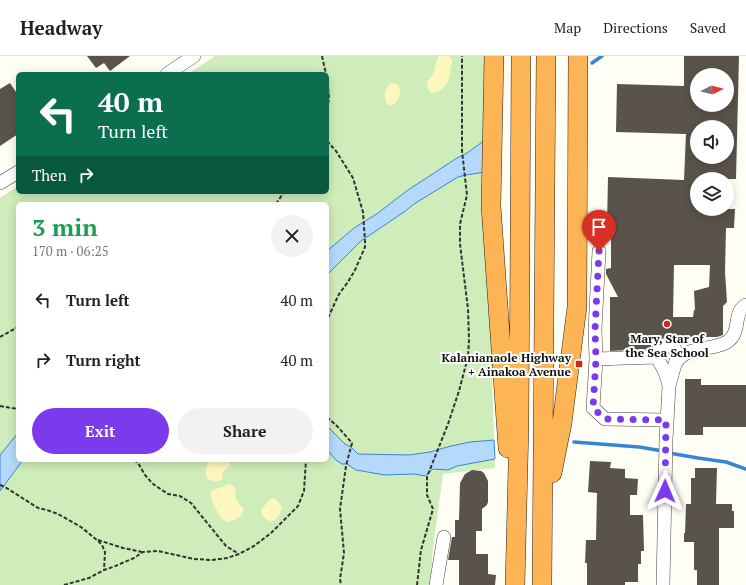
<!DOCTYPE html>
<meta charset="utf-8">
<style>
body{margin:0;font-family:"PT Serif",serif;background:#f2f2f2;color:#222;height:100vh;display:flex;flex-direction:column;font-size:15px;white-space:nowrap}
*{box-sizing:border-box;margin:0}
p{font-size:13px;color:#767676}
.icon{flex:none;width:22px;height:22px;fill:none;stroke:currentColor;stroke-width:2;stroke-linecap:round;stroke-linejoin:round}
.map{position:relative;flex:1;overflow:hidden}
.sheet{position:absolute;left:16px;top:146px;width:313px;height:260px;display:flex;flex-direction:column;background:#fff;border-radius:6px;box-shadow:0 2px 10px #0003}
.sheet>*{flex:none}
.banner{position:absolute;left:16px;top:16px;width:313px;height:122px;border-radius:6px;box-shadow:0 2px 10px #0003;background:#0b6e4f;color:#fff;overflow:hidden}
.needle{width:26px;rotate:84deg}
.buttons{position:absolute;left:690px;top:12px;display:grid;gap:8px}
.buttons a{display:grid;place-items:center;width:44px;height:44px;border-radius:50%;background:#fff;box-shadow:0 2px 10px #0003;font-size:20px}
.pin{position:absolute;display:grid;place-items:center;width:34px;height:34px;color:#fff;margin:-41px -17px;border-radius:50% 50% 50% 0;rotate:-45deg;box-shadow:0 0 4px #0007}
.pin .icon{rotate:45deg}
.me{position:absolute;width:44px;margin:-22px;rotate:1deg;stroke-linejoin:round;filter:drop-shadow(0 0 3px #0008)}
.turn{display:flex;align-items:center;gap:14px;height:84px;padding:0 16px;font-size:18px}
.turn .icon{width:52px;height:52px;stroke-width:2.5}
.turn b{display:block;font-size:28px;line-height:34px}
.then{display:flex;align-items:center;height:38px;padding:0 16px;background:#0003;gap:8px;font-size:15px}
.round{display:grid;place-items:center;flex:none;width:42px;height:42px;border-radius:21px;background:#f2f2f2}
.overview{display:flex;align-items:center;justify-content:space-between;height:68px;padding:0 16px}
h1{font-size:24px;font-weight:700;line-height:30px;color:#1e9e55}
.action{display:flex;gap:8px;margin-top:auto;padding:8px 16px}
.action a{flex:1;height:46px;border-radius:24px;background:#7c3aed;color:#fff;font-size:16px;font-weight:700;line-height:46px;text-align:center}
.action a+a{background:#f2f2f2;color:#222}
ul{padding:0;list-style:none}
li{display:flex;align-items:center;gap:12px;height:60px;padding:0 16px}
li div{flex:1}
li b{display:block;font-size:15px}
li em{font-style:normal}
header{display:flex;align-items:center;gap:24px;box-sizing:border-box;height:56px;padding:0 20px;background:#fff;border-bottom:1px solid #e0e0e0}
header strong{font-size:19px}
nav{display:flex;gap:22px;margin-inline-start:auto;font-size:14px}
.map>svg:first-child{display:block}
</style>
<header>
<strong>Headway</strong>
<nav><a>Map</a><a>Directions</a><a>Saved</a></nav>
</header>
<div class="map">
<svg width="746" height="529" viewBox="0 0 746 529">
<rect width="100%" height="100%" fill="#fffef4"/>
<!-- green -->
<path fill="#cfedba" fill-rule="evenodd" d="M215 0H487L490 254 495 412 443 418 433 492 430 529H0V142L18 130V136H327V18H188ZM18 148H327V404H18Z"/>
<!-- sand -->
<path fill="#fef7bd" d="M439 0H449L452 4C452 9 450 13 450 17 448 28 444 35 432 37 429 35 427 33 427 29 427 24 431 22 433 18 436 12 435 5 439 0Z
M391 27C408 27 397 53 389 49 382 45 385 30 391 27Z
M209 404H230V410C224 414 222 415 222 423L219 425C203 427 204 415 209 404Z
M229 428C240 432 233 438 237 445 239 448 242 451 244 453 242 458 240 461 236 463 233 464 229 466 227 466 219 463 212 445 210 438 213 432 217 433 223 431 225 430 227 428 229 428Z
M272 442 277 444 282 452C281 457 276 464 271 466 266 463 261 460 261 454L270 443Z"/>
<!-- water -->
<path fill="#b5d9fa" stroke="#3785d7" d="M485 84V116L466 119 458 121 414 148 404 156 361 185 327 219V195L354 172 378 157 408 134 457 102 467 97Z
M327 370 345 388 351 391 358 398 409 399 430 396 451 390 470 386 494 384 495 403 457 410 448 414 433 413 425 420 414 418 385 419 356 414 347 408H342L336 404 327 394Z
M18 377V404H23L0 435V399Z"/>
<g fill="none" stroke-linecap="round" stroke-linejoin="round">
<!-- stream -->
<path stroke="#3785d7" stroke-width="3.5" d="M592 7 602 0
M574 386 639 391 663 395
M669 397 698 402 726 406 746 413"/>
</g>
<!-- building -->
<path fill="#5a534c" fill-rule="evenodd" d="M87 0H130L110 15 104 7 96 12Z
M684 0H739L736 123H697V153H735L734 172H726L725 216 727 246 723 250V279L717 281H677L676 284 665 281 658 284 651 283V290L650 293 610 295V241H618L606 218V213L611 212V169H607L608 121 684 124 686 78 616 76 617 28 684 30ZM697 19H727V49H697ZM697 71H727V101H697ZM674 209H710L709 231 694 235 695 254H694L693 261H673Z
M10 27 18 39V78L0 90V33Z
M685 323H701V329H746V371H703V379H685Z
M590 405 611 406 610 412 625 413V422L638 423 637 439H630V459H643L644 495H641V508H638V526H625V529H587V507H585L586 484H596L597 437 588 436Z
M695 412H717L716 448H732V455H734V472H719V529H697V514H694V486H684V477H685L686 448H691V422H695Z
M472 414 481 415 484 417 488 425V446L487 449 482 453V475H476V498H488V518L496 519 495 529H459V504H448L452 481H455V464H459L460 427 465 418Z"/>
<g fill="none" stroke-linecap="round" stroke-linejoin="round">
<defs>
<path id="minor" d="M167 18 194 0
M0 127 18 116
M599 195 595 274 596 303 593 352 605 363 666 364
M665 289C672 289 677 293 677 301L669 330C668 324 666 319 664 314 659 305 651 295 665 289Z
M596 303 657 301
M675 309C683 289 713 295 727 286 742 276 732 257 746 249
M436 529 444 481
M663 529 666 384 669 330"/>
<path id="highway" d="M494 0 491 150 508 392
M552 417 562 367 577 251 578 0
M515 529 519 370 521 0
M542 529 546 0"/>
</defs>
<!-- minor casing -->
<use href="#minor" stroke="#444" stroke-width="14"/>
<!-- highway casing -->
<use href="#highway" stroke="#222" stroke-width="20"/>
<!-- path -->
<path stroke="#333" stroke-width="2" stroke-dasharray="4 2" stroke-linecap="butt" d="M322 0 326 18
M327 20 329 42 327 55
M327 85 336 95 353 122 363 156 365 185V191L355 214 348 226 339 238 327 264
M276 148 284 136
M0 281 18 271
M0 350 18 353
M327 361 337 370 352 387 346 410 340 453 344 497 340 523 341 529
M134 404 138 407 145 419 153 428 168 438 180 440 191 447 226 490 239 498
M0 429 5 431 38 452 47 454 58 458 81 471 97 484 102 489 105 496 104 514
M98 484 123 492 142 496
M64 529 89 522 104 514 113 511 134 502 143 496 158 495 194 503 212 504 227 502 239 498 254 490 271 477 298 450 304 435 306 404
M417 529 421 494 433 453 427 439V421L448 368 459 335 468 301 469 284 468 253 460 188V168L467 139 462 95V0"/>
<!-- minor -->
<use href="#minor" stroke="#fff" stroke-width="13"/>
<!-- highway -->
<use href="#highway" stroke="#fdb454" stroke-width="19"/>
</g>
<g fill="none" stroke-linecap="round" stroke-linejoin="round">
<!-- route -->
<path stroke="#7c3aed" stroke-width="7" stroke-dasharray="0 12.6" d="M599 195 595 274 596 303 593 352 605 363 666 364 665 435"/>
</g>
<!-- markers -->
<g fill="#cc281d" stroke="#fff" stroke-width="1.5">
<circle cx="667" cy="268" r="4"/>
<rect x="575" y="304" width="8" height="8" rx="2"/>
</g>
<g text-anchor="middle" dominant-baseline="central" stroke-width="4" stroke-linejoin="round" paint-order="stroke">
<!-- poi labels -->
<g font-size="12" font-weight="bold" fill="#111" stroke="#fff">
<text x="667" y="282">Mary, Star of<tspan x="667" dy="14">the Sea School</tspan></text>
<text x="571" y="301" text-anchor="end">Kalanianaole Highway<tspan x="571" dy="14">+ Ainakoa Avenue</tspan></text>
</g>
</g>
</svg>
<div class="buttons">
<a><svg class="needle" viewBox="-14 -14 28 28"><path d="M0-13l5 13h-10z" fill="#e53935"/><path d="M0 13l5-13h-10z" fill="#767676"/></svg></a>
<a><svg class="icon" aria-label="sound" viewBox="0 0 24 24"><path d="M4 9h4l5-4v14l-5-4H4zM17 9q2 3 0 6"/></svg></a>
<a><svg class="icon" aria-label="layers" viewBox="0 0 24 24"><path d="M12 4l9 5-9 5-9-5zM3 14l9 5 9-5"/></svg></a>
</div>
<div class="pin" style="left:599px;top:195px;background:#d93025"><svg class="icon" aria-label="arrive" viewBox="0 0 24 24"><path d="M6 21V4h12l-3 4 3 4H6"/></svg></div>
<svg class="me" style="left:665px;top:435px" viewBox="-20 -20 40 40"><path d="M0-17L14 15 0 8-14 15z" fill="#7c3aed" stroke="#fff" stroke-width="4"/></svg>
<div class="banner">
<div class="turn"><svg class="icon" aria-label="left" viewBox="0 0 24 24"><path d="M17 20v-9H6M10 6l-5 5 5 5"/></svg><div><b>40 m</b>Turn left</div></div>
<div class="then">Then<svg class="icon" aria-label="right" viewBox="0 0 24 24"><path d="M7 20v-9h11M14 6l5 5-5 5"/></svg></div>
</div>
<section class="sheet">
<div class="overview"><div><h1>3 min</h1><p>170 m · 06:25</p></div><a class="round"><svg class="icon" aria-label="close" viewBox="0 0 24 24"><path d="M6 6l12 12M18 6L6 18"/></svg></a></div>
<ul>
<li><svg class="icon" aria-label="left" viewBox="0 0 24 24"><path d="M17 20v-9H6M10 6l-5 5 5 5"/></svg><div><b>Turn left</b></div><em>40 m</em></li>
<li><svg class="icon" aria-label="right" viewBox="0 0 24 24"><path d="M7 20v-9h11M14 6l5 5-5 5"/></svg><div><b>Turn right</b></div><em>40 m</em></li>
</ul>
<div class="action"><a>Exit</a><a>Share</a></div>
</section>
</div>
